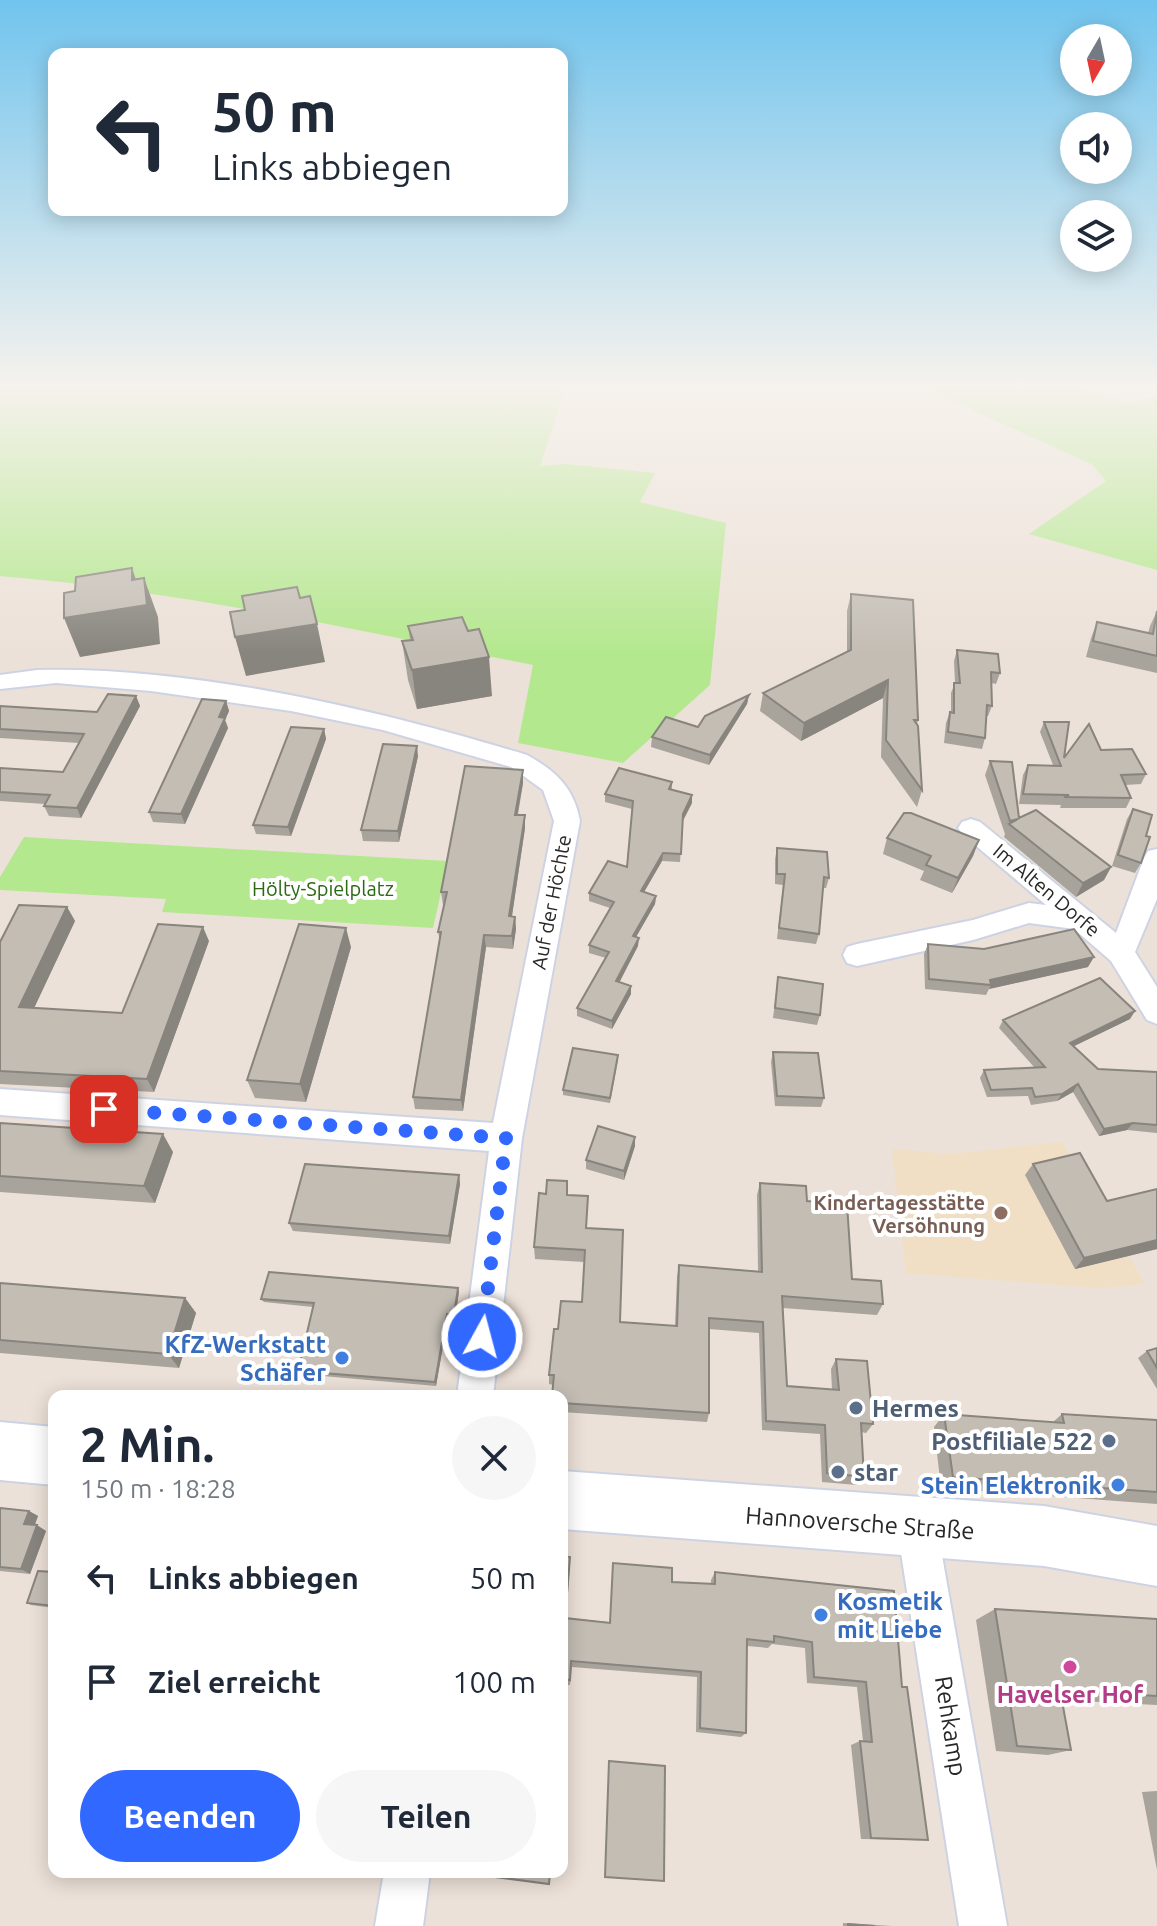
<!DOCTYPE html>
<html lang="de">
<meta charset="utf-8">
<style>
body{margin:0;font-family:Ubuntu,sans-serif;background:#f6f6f7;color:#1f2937;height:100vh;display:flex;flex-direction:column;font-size:30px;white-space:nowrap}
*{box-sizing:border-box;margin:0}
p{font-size:26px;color:#747a83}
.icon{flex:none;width:44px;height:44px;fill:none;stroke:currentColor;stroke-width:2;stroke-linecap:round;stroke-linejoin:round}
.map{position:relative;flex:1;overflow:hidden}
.drawer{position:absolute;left:48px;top:1390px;width:520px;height:488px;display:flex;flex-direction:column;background:#fff;border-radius:16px;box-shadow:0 4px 20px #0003}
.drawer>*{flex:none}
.hud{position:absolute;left:48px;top:48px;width:520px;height:168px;border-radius:16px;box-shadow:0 4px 20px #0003;background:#fff;color:#1f2937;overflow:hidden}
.needle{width:52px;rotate:189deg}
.fabs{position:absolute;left:1060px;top:24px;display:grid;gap:16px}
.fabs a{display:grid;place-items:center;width:72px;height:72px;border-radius:50%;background:#fff;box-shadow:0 4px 20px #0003;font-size:40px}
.pin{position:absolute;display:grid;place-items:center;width:68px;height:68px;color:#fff;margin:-34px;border-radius:16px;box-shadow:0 4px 12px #0006}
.me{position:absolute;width:88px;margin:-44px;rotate:7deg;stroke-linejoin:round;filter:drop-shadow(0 0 6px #0008)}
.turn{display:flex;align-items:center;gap:28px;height:168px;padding:0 32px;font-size:36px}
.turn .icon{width:104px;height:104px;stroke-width:2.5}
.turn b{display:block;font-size:56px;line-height:68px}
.round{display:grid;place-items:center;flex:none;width:84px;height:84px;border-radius:42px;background:#f6f6f7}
.summary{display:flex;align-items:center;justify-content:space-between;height:136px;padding:0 32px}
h1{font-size:48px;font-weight:700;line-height:60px}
.action{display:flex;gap:16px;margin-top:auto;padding:16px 32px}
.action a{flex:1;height:92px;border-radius:48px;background:#3168ff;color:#fff;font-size:32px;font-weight:700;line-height:92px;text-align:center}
.action a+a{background:#f6f6f7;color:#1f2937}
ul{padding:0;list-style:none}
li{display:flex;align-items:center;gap:24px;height:104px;padding:0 32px}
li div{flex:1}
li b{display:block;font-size:30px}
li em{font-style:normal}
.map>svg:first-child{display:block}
</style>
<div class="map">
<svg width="1157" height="1926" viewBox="0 0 1157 1926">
<rect width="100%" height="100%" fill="#ece1d8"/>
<!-- education -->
<path fill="#f0dec5" d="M1062 1142 1145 1284 1098 1288 906 1273 892 1149 950 1154Z"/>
<!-- green -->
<path fill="#b4e88e" d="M0 383H567L540 466 565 464 655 473 640 502 726 523 710 685 623 763 518 743 533 665C356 630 180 591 0 576Z
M914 383H1071L1126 404 1157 396V570L1029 534 1106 481 1093 465Z
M24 837 448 861 433 928 162 912 166 899 0 890V877Z"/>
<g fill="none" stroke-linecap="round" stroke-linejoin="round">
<defs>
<path id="street" d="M37 670C193 666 379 710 527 755 556 771 574 788 580 821L522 1138 493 1396H457L489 1151 0 1115V1089L493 1123 554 821 543 790 511 767 383 730 291 711 151 691 56 683 0 689V675Z
M971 819 980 822 1116 933 1144 858 1148 851 1157 849V899L1135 952 1157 987V1024L1147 1020 1111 961 1074 929 1029 923 973 940 857 966 847 963 843 955 847 947 857 944 973 920 1029 903 1046 905 962 834 958 828 962 822Z
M917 1507 931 1513 937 1527 1007 1926H959L897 1527 903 1513Z
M384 1872H430L423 1926H375Z"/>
<path id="secondary" d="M0 1422 54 1427V1485L0 1480Z
M562 1471 1044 1506 1157 1526V1586L1044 1566 562 1529Z"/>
</defs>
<!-- street casing -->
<use href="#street" stroke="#cdd3e3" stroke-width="4"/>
<!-- secondary casing -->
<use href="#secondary" stroke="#cdd3e3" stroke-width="4"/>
<!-- street -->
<use href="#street" fill="#fff" fill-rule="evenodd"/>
<!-- secondary -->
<use href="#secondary" fill="#fff" fill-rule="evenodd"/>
</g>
<!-- wall -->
<path fill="#a8a39b" d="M851 594 918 720 917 724 922 790 917 807 881 757 883 698 801 741 760 711 763 693 847 652V611Z
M1157 611V673L1086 657 1091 638 1097 622 1148 633 1150 626Z
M408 626 468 631 492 696 417 709 408 680 402 641 410 640Z
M957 650 1000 673 996 684 991 683 992 706 988 716H986L985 738 982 749 944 743 946 723 950 712H951V693L955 683 954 661Z
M749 695 747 704 709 765 651 747 652 737 698 727Z
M136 696 140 706 81 818 49 816 44 806 45 804 0 801V768L63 772 79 743 0 738V706L97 712Z
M226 701 229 711 225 720 228 728 185 824 153 822 149 812Z
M1044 722 1064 758 1101 750 1146 774 1141 784 1125 785 1131 798 1126 808H1060L1061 805 1019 804 1023 775 1028 765H1053L1040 732Z
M324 729 326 739 291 836 256 834 253 825Z
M418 756 399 842 363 841 361 830Z
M990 761 1019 818 1111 867 1104 880 1076 897 1004 837 1005 834 985 775Z
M523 770V783L518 815H525V828L512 916 515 917 516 929 513 949 486 947 463 1111 415 1109 413 1097 440 941 438 932 444 905H443L441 892Z
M672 782V790L692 795V803L683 821 680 862 662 861 644 892 656 896 655 904 636 937 638 946 619 982 631 986V994L612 1029 577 1016V1008L606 958 589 953V945L610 908 589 901V893L627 867 632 809 605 802V794Z
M1133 809 1146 836 1141 863 1135 873 1112 866 1127 819Z
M887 838 979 840 973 856 952 893 920 880 924 871 883 854Z
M777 848 829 878 826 888H823L819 934 816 944 777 939 783 885 775 884V859Z
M67 907 75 921 34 1008 122 1013 209 941 154 1092 0 1084V942Z
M928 944 1088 967 989 989 986 995 925 989 924 954Z
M351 947 306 1102 255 1098 247 1080Z
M778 977 820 1015 817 1025 773 1018Z
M1130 1019 1074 1046 1098 1069 1157 1072V1133L1127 1130 1099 1136 1073 1092 1057 1101 1031 1105 1028 1096 987 1097 980 1078 984 1070 1035 1068 999 1028 1003 1020Z
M773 1052 824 1098 821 1107 775 1106 771 1062Z
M618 1060 610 1103 563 1095V1090Z
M0 1123 173 1152 155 1203 0 1192Z
M635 1137V1146L624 1180 586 1169V1160Z
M1033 1164 1107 1201 1157 1189V1249L1075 1269 1025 1175Z
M459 1175 460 1184 450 1244 293 1231 289 1223Z
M760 1183 807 1201 852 1279 883 1304 877 1315 783 1308 787 1386 832 1390 831 1369 836 1359 873 1424 866 1433 861 1432 864 1477 857 1485 822 1482 820 1434 762 1430 759 1333 709 1329V1413L707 1422 562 1412V1396L553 1385 549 1384V1375L558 1329 582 1302 584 1262 535 1259 534 1247 567 1195 587 1228 620 1322 675 1326 677 1277 679 1265 758 1271 757 1195Z
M0 1283 185 1298 196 1313 179 1368 0 1353Z
M459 1292 455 1318H448L436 1386 300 1374 298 1371 313 1307 264 1302 261 1299Z
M1157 1348V1389L1138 1358 1147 1351Z
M944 1414 1053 1422 1062 1414 1157 1420V1504L941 1488 934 1427Z
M0 1508 29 1511 38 1516 34 1525 46 1531 30 1574 0 1571Z
M562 1556 570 1565 566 1618 609 1622 672 1582 711 1584V1580L715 1572 902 1687 928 1840 861 1839 851 1745 860 1741H863L857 1687 807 1683 805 1648 772 1644 768 1648 747 1646 746 1733 741 1737 696 1732 697 1677 572 1667 570 1685H562Z
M54 1572V1608L31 1605 27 1603Z
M995 1609 1157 1619V1705L1062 1700 1071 1750 1048 1755 996 1751 976 1620Z
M1157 1791V1870L1142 1792Z
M843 1923 892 1926H843Z"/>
<!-- shaded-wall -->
<path fill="#88847e" d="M132 568 145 606 144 578 158 617 160 644 80 657 64 618 132 580Z
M317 624 325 662 246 676 235 637Z
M489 657 492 696 417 709 412 670Z
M888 680 883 698 801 741 804 723Z
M749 695 747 704 709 765 710 755Z
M136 696 140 706 81 818 77 808Z
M226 701 229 711 225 720 228 728 185 824 181 814Z
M324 729 326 739 291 836 288 827Z
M417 746 418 756 399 842 398 831Z
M523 770V783L515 827V815Z
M692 795V803L682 822 683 814Z
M525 815V828L510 929 509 916Z
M979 840 973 856 952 893 958 878Z
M663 853 662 861 640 899 641 891Z
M1111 867 1104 880 1076 897 1083 883Z
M656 896 655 904 632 944 633 936Z
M67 907 75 921 28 1021 19 1007Z
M515 917 516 929 513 949 512 936Z
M203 927 209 941 154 1092 147 1079Z
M346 928 351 947 306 1102 300 1084Z
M484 935 486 947 463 1111 461 1100Z
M639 938 638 946 616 989V981Z
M1094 957 1088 967 989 989 991 985 990 980Z
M631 986V994L612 1029V1021Z
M1135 1011 1130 1019 1066 1050 1070 1043Z
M1078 1084 1073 1092 1057 1101 1062 1094Z
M1133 1123 1127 1130 1099 1136 1104 1129Z
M163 1134 173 1152 155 1203 144 1186Z
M635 1137V1146L624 1180V1171Z
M459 1175 460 1184 450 1244 449 1236Z
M1157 1240V1249L1075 1269 1084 1258Z
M458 1288 459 1292 455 1318 454 1315Z
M185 1298 196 1313 179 1368 168 1354Z
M447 1314 448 1318 436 1386 435 1382Z
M29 1511 38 1516 33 1530 24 1524Z
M37 1525 46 1531 30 1574 21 1569Z"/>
<!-- building -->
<path fill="#c3bdb4" stroke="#88847e" stroke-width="2" d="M132 568V580L144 578 147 605 64 618V593L75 591 76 577Z
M297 587 300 598 310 596 317 624 235 637 230 612 245 610 242 596Z
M851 594 913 600 918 720H914L918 726 922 790 886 740 888 680 804 723 763 693 851 650Z
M1157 611V656L1093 641 1097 622 1153 634Z
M462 617 468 631 479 629 489 657 412 670 402 641 413 640 408 626Z
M957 650 998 654 1000 673 991 672 992 706 987 705 985 738 948 732 950 712 954 713V683H960Z
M108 694 136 696 77 808 44 806 50 795 0 792V768L63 772 84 734 0 729V706L97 712Z
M749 695 710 755 652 737 666 717 698 727 705 716Z
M202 699 226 701 219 717 225 718 181 814 149 812Z
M1044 722H1069L1064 758 1089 724 1101 750 1132 749 1146 774 1121 775 1131 798 1064 797 1069 795 1023 794 1028 765 1061 766Z
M291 727 324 729 288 827 253 825Z
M383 744 417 746 398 831 361 830Z
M990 761 1012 762 1019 818 1036 810 1111 867 1083 883 1009 824 1018 819 1010 821Z
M465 766 523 770 515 815H525L509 916 515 917 512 936 484 935 461 1100 413 1097 441 932H438L447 892H441Z
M619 768 672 782 669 789 692 795 683 814 681 854 663 853 641 891 656 896 633 936 639 938 616 981 631 986 612 1021 577 1008 609 952 589 945 614 902 589 893 608 861 627 867 633 801 605 794Z
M1133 809 1152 815 1146 836 1150 837 1141 863 1118 855Z
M904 813H911L979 840 958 878 926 865 931 856 887 838Z
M777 848 827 852 829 878 824 877 819 934 779 928 785 874H777Z
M19 905 67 907 19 1007 122 1013 158 924 203 927 147 1079 0 1071V942Z
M299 924 346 928 300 1084 247 1080Z
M1074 929 1094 957 990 980 991 985 929 979 928 944 984 949Z
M778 977 823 984 820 1015 775 1008Z
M1100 978 1135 1011 1070 1043 1098 1069 1157 1072V1125L1133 1123 1104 1129 1078 1084 1062 1094 1035 1097 1032 1088 991 1090 984 1070 1045 1067 1003 1020Z
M573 1048 618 1055 610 1098 563 1090Z
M773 1052 818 1053 824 1098 777 1096Z
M0 1123 163 1134 144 1186 0 1176Z
M598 1126 635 1137 624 1171 586 1160Z
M1080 1153 1107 1201 1157 1189V1240L1084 1258 1033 1164Z
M305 1164 459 1175 449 1236 289 1223Z
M547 1180 567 1181V1195L588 1196 586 1228 623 1230 620 1322 677 1326 679 1265 762 1272 760 1183 806 1186 807 1201 847 1204 852 1279 881 1281 883 1304 782 1296 787 1386 839 1390 836 1359 867 1361 873 1424 861 1423 864 1477 827 1473 825 1425 766 1421 763 1322 709 1318V1413L562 1403V1396H552L554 1375H549L554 1329H558L561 1301 582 1302 585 1250 534 1247 539 1193 546 1194Z
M269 1272 458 1288 454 1315 447 1314 435 1382 298 1371 314 1303 261 1299Z
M0 1283 185 1298 168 1354 0 1340Z
M1157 1348V1368L1147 1351Z
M944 1414 1064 1423 1062 1414 1157 1420V1492L953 1477Z
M0 1508 29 1511 24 1524 37 1525 21 1569 0 1567Z
M562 1556 570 1557 565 1618 610 1623 613 1563 672 1568V1582L715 1584V1572L894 1591 902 1687H907L928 1840 871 1838 860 1741 872 1742 866 1682 814 1677 812 1642 774 1636V1642L747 1639 746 1733 700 1728 701 1672 571 1661 570 1680 562 1679Z
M38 1571 54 1572V1606L27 1603Z
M995 1609 1157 1619V1696L1060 1690 1071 1750 1017 1746Z
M609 1761 665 1766 664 1881 605 1877Z
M465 1872H550L549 1884 465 1873Z
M848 1924 875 1926H848Z"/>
<!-- sky -->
<linearGradient id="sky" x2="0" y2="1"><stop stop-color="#71c4ee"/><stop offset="0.59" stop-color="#f6f2ed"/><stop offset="1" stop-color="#f6f2ed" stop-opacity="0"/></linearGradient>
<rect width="1157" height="653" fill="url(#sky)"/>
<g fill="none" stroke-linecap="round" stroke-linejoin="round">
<!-- route -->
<path stroke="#3168ff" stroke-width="14" stroke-dasharray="0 25.2" d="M104 1109 506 1138 482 1337"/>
</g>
<!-- markers -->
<circle fill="#8d6e63" stroke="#fff" stroke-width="3" cx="1001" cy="1213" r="8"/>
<g fill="#3f7fe0" stroke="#fff" stroke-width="3">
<circle cx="342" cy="1358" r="8"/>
<circle cx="1118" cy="1485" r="8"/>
<circle cx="821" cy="1615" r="8"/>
</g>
<g fill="#5c6f8a" stroke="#fff" stroke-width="3">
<circle cx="856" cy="1408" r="8"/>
<circle cx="1109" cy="1441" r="8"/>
<circle cx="838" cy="1472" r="8"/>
</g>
<circle fill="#d1479c" stroke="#fff" stroke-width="3" cx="1070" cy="1667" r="8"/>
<g text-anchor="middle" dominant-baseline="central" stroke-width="8" stroke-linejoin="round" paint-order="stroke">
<!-- park labels -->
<g font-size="20" fill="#2c6913" stroke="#fff">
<text x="323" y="888">Hölty-Spielplatz</text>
</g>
<!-- street labels -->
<g font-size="20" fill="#282828" stroke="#fff">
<text transform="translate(1047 890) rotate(40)">Im Alten Dorfe</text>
<text transform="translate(551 902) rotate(-79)">Auf der Höchte</text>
</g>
<!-- education labels -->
<g font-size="20" font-weight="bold" fill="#785e54" stroke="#fff" text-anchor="end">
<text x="985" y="1202">Kindertagesstätte<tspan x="985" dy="23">Versöhnung</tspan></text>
</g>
<!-- near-shop labels -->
<g font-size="24" font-weight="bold" fill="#366cbe" stroke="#fff" text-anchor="end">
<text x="326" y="1344">KfZ-Werkstatt<tspan x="326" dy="28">Schäfer</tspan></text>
<text x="1102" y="1485">Stein Elektronik</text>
<text x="837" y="1601" text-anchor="start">Kosmetik<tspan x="837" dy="28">mit Liebe</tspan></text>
</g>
<!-- near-service labels -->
<g font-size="24" font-weight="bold" fill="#4e5e75" stroke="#fff" text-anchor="start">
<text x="872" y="1408">Hermes</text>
<text x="1093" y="1441" text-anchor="end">Postfiliale 522</text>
<text x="854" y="1472">star</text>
</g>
<!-- near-street labels -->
<g font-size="24" fill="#282828" stroke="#fff">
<text transform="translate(860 1523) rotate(4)">Hannoversche Straße</text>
<text transform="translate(951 1726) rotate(81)">Rehkamp</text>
</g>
<!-- near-hotel labels -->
<g font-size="24" font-weight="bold" fill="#b23c85" stroke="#fff">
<text x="1070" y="1694">Havelser Hof</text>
</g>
</g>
</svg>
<div class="fabs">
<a><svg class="needle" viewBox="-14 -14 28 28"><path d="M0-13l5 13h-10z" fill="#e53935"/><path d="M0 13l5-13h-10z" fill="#747a83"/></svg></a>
<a><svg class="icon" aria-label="sound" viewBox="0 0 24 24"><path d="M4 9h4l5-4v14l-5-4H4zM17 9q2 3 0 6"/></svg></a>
<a><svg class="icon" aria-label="layers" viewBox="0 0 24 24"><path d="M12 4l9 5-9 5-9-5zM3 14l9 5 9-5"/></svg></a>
</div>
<div class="pin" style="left:104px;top:1109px;background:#d93025"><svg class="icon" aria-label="arrive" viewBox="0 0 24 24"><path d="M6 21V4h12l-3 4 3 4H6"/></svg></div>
<svg class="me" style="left:482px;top:1337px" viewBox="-20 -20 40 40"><circle r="17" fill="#3168ff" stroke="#fff" stroke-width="3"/><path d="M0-11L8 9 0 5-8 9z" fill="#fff"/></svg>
<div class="hud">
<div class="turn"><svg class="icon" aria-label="left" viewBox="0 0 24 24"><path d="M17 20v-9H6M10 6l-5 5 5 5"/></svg><div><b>50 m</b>Links abbiegen</div></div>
</div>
<section class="drawer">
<div class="summary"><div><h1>2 Min.</h1><p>150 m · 18:28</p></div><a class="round"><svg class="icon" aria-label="close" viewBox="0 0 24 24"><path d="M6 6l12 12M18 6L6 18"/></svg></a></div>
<ul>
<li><svg class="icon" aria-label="left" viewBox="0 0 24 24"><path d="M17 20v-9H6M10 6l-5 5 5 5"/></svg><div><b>Links abbiegen</b></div><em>50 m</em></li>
<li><svg class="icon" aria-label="arrive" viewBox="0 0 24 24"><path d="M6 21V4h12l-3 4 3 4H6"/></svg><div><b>Ziel erreicht</b></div><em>100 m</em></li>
</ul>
<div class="action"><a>Beenden</a><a>Teilen</a></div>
</section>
</div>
